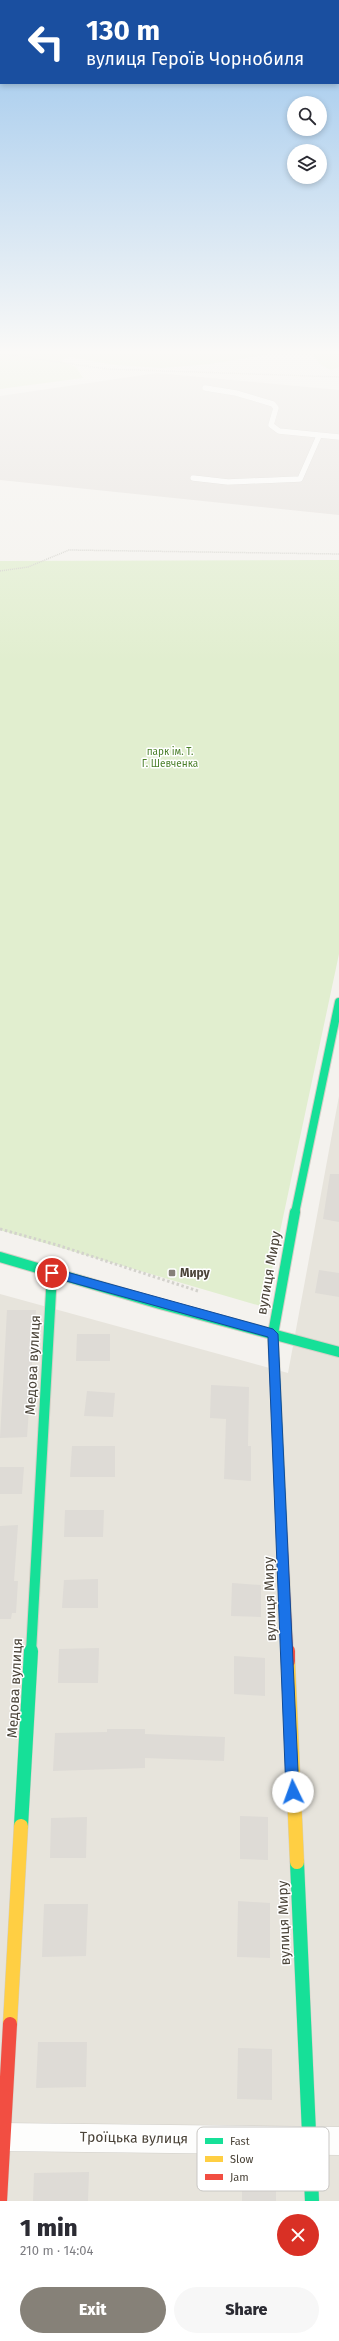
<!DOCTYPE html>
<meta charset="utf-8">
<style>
body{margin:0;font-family:"Fira Sans",sans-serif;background:#f7f7f7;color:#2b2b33;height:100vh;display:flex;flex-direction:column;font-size:15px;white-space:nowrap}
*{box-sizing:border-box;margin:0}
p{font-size:13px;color:#7c7c81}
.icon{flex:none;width:22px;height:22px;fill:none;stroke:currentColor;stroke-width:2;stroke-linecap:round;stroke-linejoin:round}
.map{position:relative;height:2201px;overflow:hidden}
.panel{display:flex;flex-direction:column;background:#fff;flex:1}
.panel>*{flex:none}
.hud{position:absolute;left:0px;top:0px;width:339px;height:84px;box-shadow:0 2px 6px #0003;background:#1a4fa0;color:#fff;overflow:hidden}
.fabs{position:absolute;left:287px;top:96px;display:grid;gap:8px}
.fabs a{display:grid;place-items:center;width:40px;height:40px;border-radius:50%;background:#fff;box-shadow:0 2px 6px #0003;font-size:20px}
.pin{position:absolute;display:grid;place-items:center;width:34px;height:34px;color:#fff;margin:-17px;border:2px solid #fff;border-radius:50%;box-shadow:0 1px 4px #0007}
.me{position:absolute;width:44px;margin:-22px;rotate:357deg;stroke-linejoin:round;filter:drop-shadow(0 0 3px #0008)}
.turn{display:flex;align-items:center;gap:14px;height:84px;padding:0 20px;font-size:18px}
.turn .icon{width:52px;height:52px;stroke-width:2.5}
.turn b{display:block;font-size:28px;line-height:34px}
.round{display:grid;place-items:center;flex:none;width:42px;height:42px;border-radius:21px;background:#f7f7f7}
.headline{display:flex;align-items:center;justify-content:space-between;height:68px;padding:0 20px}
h1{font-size:24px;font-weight:800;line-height:30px}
.cta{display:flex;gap:8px;margin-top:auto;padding:8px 20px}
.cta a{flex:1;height:46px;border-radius:24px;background:#868178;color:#fff;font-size:16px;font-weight:800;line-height:46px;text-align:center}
.cta a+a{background:#f7f7f7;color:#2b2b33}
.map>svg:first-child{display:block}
</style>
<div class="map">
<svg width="339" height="2201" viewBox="0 0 339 2201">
<rect width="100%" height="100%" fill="#f4f2ee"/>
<!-- residential -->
<path fill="#e7e4dc" d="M339 1096V2201H0V1294L288 1373Z"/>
<!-- industrial -->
<path fill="#e6e2de" d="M157 373 339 390V515L0 480V396Z"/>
<!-- green -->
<path fill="#e1eecf" d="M0 354H270L210 364 162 368 115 365 69 357 61 361 76 367 83 378 0 389Z
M312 354H339V367L331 370 321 365Z
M339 560V954L264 1307 0 1230V561Z"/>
<!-- building -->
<path fill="#dedbd6" d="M330 1174H339V1222L323 1219Z
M319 1270 339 1273V1297L315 1293Z
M7 1310H36L27 1437 0 1438Z
M77 1334H110V1361H76Z
M211 1385 249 1387 248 1446H251V1481L224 1479 226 1419 210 1418Z
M87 1391 115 1393 113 1417 84 1416Z
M72 1446H115V1477H70Z
M0 1467H24L22 1494H0Z
M65 1510H104L103 1537H64Z
M18 1525 14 1581H18L16 1613H12L11 1619H0V1526Z
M98 1579V1608H62L64 1580Z
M232 1583 261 1585V1617L231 1616Z
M99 1648 98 1683H58L59 1649Z
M234 1656 265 1658V1696L234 1694Z
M107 1729H145V1734L225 1737 224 1761 145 1758V1768L53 1771 55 1733 107 1732Z
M240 1816 268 1817V1860L240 1859Z
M87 1817 86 1858H50L51 1818Z
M238 1901 270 1903V1958L237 1957Z
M44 1904H88L86 1956 42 1957Z
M38 2042H87L86 2087 36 2088Z
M238 2048 272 2049V2100L237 2099Z
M89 2172 88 2201H33L34 2173Z
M242 2172 276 2173V2201H242Z"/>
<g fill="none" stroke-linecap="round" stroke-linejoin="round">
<defs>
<path id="lane" d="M205 388 236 393 273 404 276 408 271 425 279 431 339 437
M193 478 228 482 300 479 319 436"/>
<path id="street" d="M0 2123 339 2127V2155L0 2151Z"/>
<path id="fast-far2" d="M295 1213 339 1002"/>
<path id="fast-far1" d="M0 1257 160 1304 339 1352
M282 1531 273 1334 295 1212
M31 1652 52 1273"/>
<path id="fast" d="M21 1826 31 1651
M297 1862 312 2201"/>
<path id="slow" d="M288 1661 297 1862
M10 2024 21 1826"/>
<path id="jam-far1" d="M282 1531 288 1652"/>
<path id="jam" d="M288 1651V1661
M0 2201 10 2024"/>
</defs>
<!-- lane casing -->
<use href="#lane" stroke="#d2d0cb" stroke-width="6"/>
<!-- street casing -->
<use href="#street" stroke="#d2d0cb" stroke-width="1"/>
<!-- fast-far2 casing -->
<use href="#fast-far2" stroke="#d3cfc5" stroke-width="10"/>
<!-- fast-far1 casing -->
<use href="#fast-far1" stroke="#d3cfc5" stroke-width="12"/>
<!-- fast casing -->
<use href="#fast" stroke="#d3cfc5" stroke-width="15"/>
<!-- slow casing -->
<use href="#slow" stroke="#d3cfc5" stroke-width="15"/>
<!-- jam-far1 casing -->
<use href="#jam-far1" stroke="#d3cfc5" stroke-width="12"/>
<!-- jam casing -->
<use href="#jam" stroke="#d3cfc5" stroke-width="15"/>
<!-- path-far1 -->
<path stroke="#d3d2cc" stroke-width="1.5" stroke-dasharray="1 1" stroke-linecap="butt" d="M3 354 107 369 339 377
M0 571 28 567 69 550 339 554"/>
<!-- path -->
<path stroke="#d3d2cc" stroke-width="3" stroke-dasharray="2.5 2.5" stroke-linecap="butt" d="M0 1229 57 1245 198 1291"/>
<!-- lane -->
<use href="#lane" stroke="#fdfdfc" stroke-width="5.5"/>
<!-- street -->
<use href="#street" fill="#fdfdfc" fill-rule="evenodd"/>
<!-- fast-far2 -->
<use href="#fast-far2" stroke="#16e098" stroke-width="8"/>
<!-- fast-far1 -->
<use href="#fast-far1" stroke="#16e098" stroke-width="10"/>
<!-- fast -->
<use href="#fast" stroke="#16e098" stroke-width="14"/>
<!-- slow -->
<use href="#slow" stroke="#ffcf43" stroke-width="14"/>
<!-- jam-far1 -->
<use href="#jam-far1" stroke="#f24e42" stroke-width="10"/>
<!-- jam -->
<use href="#jam" stroke="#f24e42" stroke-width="14"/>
</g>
<!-- sky -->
<linearGradient id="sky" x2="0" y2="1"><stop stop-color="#98c4ec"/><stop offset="0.53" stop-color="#faf9f7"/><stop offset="1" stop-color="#faf9f7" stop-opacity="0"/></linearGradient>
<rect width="339" height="663" fill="url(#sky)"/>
<!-- route -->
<path fill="#1a73e8" stroke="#114b97" d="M52 1268 273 1329 278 1334 299 1792 297 1797 293 1799 288 1797 286 1792 268 1337 52 1277 47 1273Z"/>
<!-- markers -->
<rect fill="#868178" stroke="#fff" stroke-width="1.5" x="168" y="1269" width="8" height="8" rx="2"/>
<g text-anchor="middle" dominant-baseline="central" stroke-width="3" stroke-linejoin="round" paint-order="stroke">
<!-- far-park labels -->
<g font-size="10" fill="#4a7f2a" stroke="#fff">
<text x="170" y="752">парк ім. Т.<tspan x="170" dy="12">Г. Шевченка</tspan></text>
</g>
<!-- poi labels -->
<g font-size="12" font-weight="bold" fill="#4b4439" stroke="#fff" text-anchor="start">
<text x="180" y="1273">Миру</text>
</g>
<!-- near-street labels -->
<g font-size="14" fill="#4b4439" stroke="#fff">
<text transform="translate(269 1273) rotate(-80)">вулиця Миру</text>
<text transform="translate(33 1365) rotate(-87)">Медова вулиця</text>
<text transform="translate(270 1599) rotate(-92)">вулиця Миру</text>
<text transform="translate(15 1688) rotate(-87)">Медова вулиця</text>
<text transform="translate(284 1923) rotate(-92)">вулиця Миру</text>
<text transform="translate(134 2138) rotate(1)">Троїцька вулиця</text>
</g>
</g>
<!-- legend -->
<rect x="197" y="2127" width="132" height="64" rx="6" fill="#fff" stroke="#c9c7c4" stroke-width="1"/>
<rect x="205" y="2138" width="18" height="6" fill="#16e098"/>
<rect x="205" y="2156" width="18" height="6" fill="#ffcf43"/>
<rect x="205" y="2174" width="18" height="6" fill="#f24e42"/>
<g font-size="11" fill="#4b4439">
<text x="230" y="2145">Fast</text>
<text x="230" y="2163">Slow</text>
<text x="230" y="2181">Jam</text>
</g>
</svg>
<div class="fabs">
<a><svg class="icon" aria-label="search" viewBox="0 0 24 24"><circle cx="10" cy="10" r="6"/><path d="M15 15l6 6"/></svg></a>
<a><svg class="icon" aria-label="layers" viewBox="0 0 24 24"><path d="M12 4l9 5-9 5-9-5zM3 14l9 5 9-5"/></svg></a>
</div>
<div class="pin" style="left:52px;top:1273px;background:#d93025"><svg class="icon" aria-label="arrive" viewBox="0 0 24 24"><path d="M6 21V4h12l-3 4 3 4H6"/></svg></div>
<svg class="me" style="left:293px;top:1792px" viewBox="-20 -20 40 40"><circle r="19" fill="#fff"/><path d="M0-13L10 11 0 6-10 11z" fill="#1a73e8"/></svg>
<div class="hud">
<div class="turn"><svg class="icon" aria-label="left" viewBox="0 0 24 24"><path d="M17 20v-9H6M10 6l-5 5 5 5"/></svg><div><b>130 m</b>вулиця Героїв Чорнобиля</div></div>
</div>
</div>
<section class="panel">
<div class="headline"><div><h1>1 min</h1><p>210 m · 14:04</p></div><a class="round" style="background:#d93025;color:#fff"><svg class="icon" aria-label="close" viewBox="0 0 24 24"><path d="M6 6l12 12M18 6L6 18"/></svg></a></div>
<div class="cta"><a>Exit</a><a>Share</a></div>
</section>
